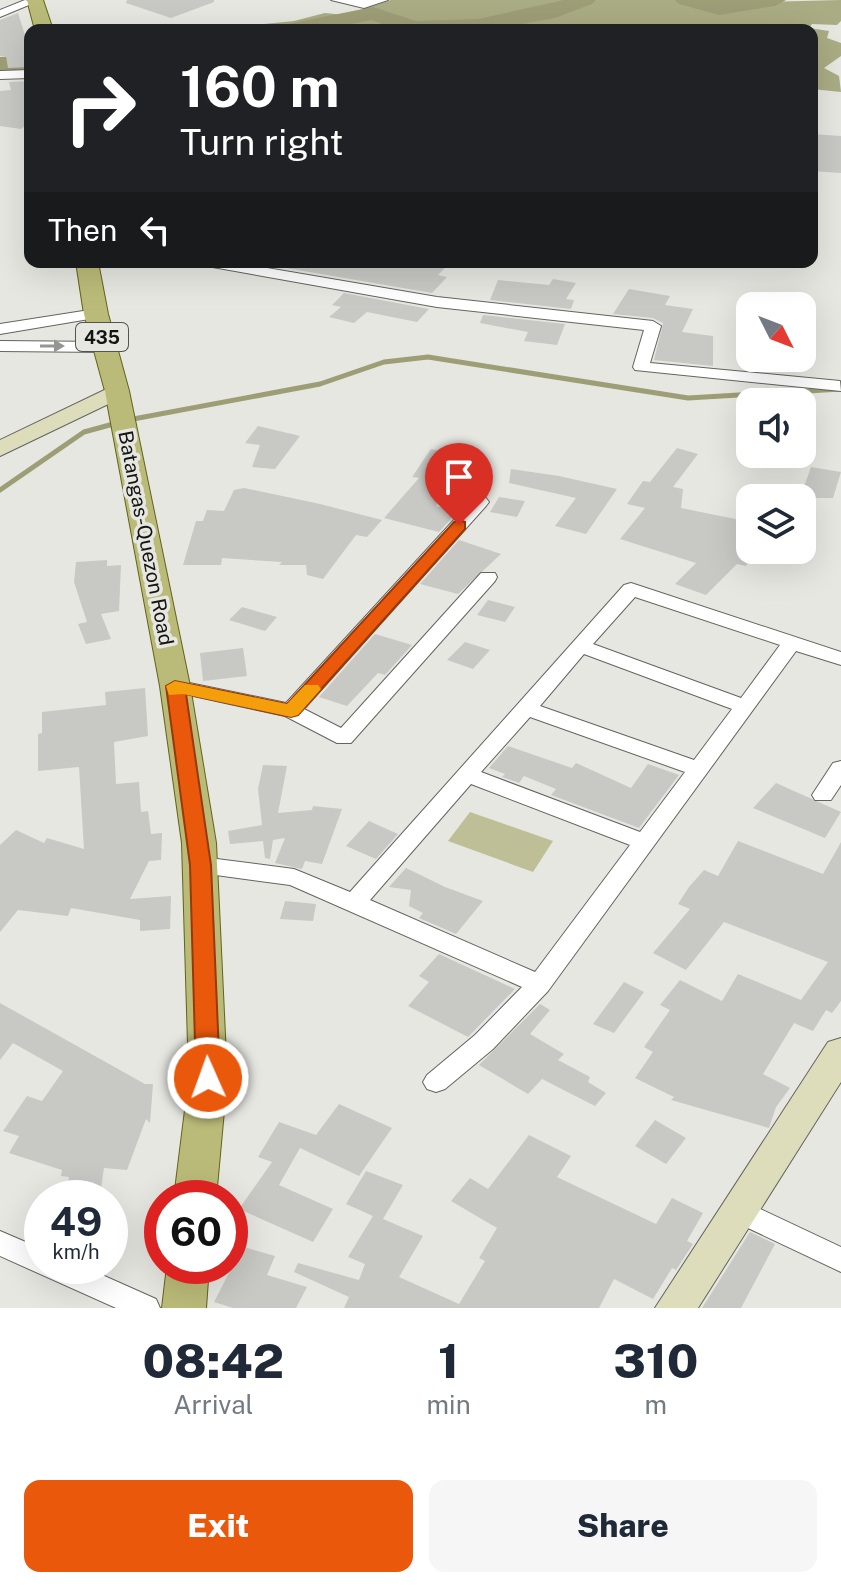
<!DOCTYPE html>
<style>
body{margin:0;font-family:"Public Sans",sans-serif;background:#f6f6f7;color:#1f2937;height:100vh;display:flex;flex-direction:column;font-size:30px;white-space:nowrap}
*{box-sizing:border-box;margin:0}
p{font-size:26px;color:#747a83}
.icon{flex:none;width:44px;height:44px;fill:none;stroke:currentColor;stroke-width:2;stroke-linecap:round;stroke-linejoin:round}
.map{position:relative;height:1308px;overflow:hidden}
.details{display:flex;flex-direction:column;background:#fff;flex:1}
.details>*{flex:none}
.banner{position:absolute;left:24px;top:24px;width:794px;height:244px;border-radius:16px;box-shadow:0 8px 32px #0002;background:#202124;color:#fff;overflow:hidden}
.needle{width:52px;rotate:132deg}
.buttons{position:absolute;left:736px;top:292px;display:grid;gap:16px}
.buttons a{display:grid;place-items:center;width:80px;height:80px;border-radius:16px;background:#fff;box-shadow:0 8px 32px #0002;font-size:40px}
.speed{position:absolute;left:24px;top:1180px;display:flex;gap:16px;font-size:40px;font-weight:700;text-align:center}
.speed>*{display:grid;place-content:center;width:104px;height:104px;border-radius:50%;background:#fff;box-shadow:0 8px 32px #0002;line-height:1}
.speed small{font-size:20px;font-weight:400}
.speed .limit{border:12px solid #d22;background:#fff;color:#111}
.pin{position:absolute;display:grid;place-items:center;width:68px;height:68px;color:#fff;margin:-82px -34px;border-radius:50% 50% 50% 0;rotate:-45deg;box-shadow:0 0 8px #0007}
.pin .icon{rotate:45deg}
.me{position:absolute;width:88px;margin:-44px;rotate:358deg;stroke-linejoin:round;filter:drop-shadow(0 0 6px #0008)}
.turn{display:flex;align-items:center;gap:28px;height:168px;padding:0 24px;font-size:36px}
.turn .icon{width:104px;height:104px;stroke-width:2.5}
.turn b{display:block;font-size:56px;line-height:68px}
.then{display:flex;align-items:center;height:76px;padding:0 24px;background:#0003;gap:16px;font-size:30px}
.eta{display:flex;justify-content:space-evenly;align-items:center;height:136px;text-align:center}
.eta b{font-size:48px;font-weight:800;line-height:56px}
.button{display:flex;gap:16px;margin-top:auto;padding:16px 24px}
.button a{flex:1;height:92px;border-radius:16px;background:#ea580c;color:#fff;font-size:32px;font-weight:800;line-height:92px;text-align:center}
.button a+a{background:#f6f6f7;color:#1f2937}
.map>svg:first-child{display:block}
</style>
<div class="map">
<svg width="841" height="1308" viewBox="0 0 841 1308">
<rect width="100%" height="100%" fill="#e6e7e1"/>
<!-- green -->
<path fill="#bebf96" d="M470 812 553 841 533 872 448 841Z"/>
<!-- forest -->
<path fill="#aaac83" d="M391 0H711L721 3 841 0V21L837 25 812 24 809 28 829 31 827 38 841 43V56L824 68 839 76 841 92 812 89V30H202L294 21 325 13 345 15Z"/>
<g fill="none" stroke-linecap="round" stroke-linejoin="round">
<!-- stream -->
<path stroke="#9d9e76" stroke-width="5" d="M128 420 320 384 384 362 428 357 688 398 841 389
M0 490 84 432 117 423"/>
<!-- river -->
<path fill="#9d9e76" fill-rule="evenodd" d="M564 0H596L592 4 555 18 491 30H399L371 20 322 30H280L283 25 373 7 416 21 478 19Z
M675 0H786L775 6 719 15 679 4Z
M30 55V69L0 71V57Z"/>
</g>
<!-- building -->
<path fill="#c8c9c4" d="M127 0H214V2L171 18 126 3Z
M18 13 30 51V67L8 68 6 56H0V20Z
M30 81V122L21 129 0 126V91L11 90 9 82Z
M812 134 841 136V173L812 171Z
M281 262H421L446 267 438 275 447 277 432 293 280 267Z
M553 279 576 283 566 299 574 300 571 309 490 300 498 280 549 285Z
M629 289 670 296 665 305 693 309 682 332 713 336V366L654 360 663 323 653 318 613 314Z
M344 293 429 309 417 322 367 312 354 323 329 317 341 307 332 305Z
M483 315 565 324 557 345 524 341 528 332 480 323Z
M258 426 300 436 275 469 252 467 260 445 245 443Z
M677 448 698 454 673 487 683 489 681 508 750 522V557L746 566 737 564 706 595 675 584 696 563 620 539 645 508 627 504 643 481 650 482Z
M431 449 456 454 445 472 458 475 436 506 457 512 439 532 384 518 419 478 412 477Z
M811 467 841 472 833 498H800Z
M511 469 559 476 617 489 586 534 555 526 576 498 509 483Z
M244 488 320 504 382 520 367 537 356 535 323 579 307 575 306 565H279L282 562 222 558 221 565H183L196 521H203L207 510 224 511 234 490Z
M499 497 525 501 517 517 490 512Z
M459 540 501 554 458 594 420 584Z
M107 560V566L121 565 119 611 101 614 111 639 86 644 78 624 87 622 74 582 76 562Z
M488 600 515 607 505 622 477 615Z
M242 607 277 617 265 631 229 620Z
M375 634 412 645 385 675 378 673 347 706 319 697Z
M465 642 490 650 473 669 447 660Z
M243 648 247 676 203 681 200 653Z
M145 688 148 736 114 742 116 784 139 782 141 812 148 811 151 834 162 833 161 860 149 861 130 899 171 896 170 929 140 931V920L71 908 68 916 18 910 0 932V845L16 830 44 843 47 838 84 849 79 767 38 771V734L42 733V712L106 705 105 692Z
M508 746 572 768 576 763 631 788 648 764 679 775 639 828 551 795 556 789 524 776 519 783 502 777 505 774 489 768Z
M263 765 287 766 278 813 312 810 313 806 342 809 322 864 305 861 302 869 275 863 285 838 273 840 270 859 265 858 263 841 230 844 228 831 262 825 258 789Z
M776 783 841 812 825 838 753 808Z
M369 821 398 834 376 859 346 846Z
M738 841 823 874 841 842V1001L832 1013 826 1010 813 1031 794 1023 763 1074 790 1088 776 1107 769 1128 671 1100 674 1097 635 1078 653 1052 644 1047 670 1010 660 1005 680 980 722 1001 738 974 801 1000 828 962 724 922 686 970 653 953 690 909 678 904 689 887 704 870 718 876Z
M406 868 445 887 483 901 456 934 419 918 423 913 409 906 411 890 389 887Z
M285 901 316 904 313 921 280 919Z
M439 954 515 989 468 1037 408 1006 429 982 419 976Z
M624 982 644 992 614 1033 593 1024Z
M0 1003 145 1084H153L150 1123 146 1119 127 1170 104 1168 101 1188 67 1189 69 1177 61 1176 62 1170 9 1153 19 1136 3 1131 27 1096 42 1101 63 1071 13 1043 0 1060Z
M540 1004 550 1010 530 1034 564 1054 558 1060 590 1077 588 1082 606 1093 595 1106 542 1079 528 1094 479 1065Z
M339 1104 392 1128 359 1176 300 1148 279 1185 333 1209 313 1242 239 1209 272 1162 258 1157 279 1122 316 1135Z
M655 1120 686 1138 666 1164 635 1146Z
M529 1135 571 1156 557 1177 656 1224 672 1198 703 1213 687 1241 693 1244 676 1270 672 1268 653 1299 614 1279 599 1308H344L349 1297 294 1272 298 1263 359 1280 365 1264 348 1257 373 1216 346 1204 366 1171 403 1185 383 1219 423 1236 399 1277 459 1304 485 1261 479 1258 497 1228 451 1201 470 1178 488 1189Z
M750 1232 775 1244 741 1308H702Z
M230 1243 275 1256 267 1275 307 1287 296 1308H233L214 1302 230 1271Z"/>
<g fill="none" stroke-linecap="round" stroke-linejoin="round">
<defs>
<path id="street" d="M25 0 36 2 0 17V10Z
M331 0H388L364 8Z
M30 70V78L0 79V71Z
M200 262H232L437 297 653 321 661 326 650 363 840 381 841 391 635 370 633 367 644 330 437 307 207 266Z
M96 309 101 311V317L0 334V324Z
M0 341 105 342 113 347 105 352 0 351Z
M480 497 486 498 489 502 486 506 304 709 341 728 481 573H495L497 577 495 581 351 743H337L285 716 175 692 165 686 175 680 286 703 474 498Z
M631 583 841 652V665L796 651 548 991 493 1049 445 1089 436 1092 427 1089 423 1082 427 1075 475 1035 522 987 290 885 201 873 193 871 190 865 193 859 201 857 294 869 350 892 624 585ZM635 597 780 645 741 698 593 644ZM584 654 732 709 694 760 540 706ZM530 717 685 772 640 832 481 772ZM471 784 630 845 535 972 370 900Z
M841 761V785L831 800H815L812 795 833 763Z
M741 1200 841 1247V1272L731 1220 727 1212 731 1204Z
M0 1231 42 1249V1266H82L156 1299 160 1308H116L0 1256Z"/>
<path id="secondary" d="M117 384 125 386 129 391 125 396 0 456V440Z
M841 1038V1082L698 1308H655L828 1042Z"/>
<path id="primary" d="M27 0H43L53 30H35Z
M76 262H98L108 314 129 391 190 686 216 843 227 1078 216 1198H174L189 1078 182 843 160 686 105 391 84 314Z
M167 1266H209L206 1308H162Z"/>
</defs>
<!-- street casing -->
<use href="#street" stroke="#646460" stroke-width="2"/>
<!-- secondary casing -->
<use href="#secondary" stroke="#646460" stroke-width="2"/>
<!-- primary casing -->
<use href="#primary" stroke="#63631a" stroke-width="2"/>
<!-- street -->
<use href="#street" fill="#fff" fill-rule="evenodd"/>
<!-- secondary -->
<use href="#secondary" fill="#ddddbc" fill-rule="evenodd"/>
<!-- primary -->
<use href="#primary" fill="#bbbb79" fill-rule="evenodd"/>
</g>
<!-- one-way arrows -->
<defs><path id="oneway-solid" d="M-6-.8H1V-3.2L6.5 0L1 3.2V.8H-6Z" transform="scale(2)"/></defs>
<use fill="#959594" href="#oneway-solid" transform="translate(52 346)"/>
<!-- route -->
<path fill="#ea580c" stroke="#983908" stroke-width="2" d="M459 520 465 522V529L298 715 291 717 186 694 211 865 220 1078 216 1084H200L196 1078 190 865 166 686 175 681 287 704 454 522Z"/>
<!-- slow -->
<path fill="#f59e0b" d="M175 681 287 704 305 685H318L321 689 298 715 291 717 183 694 169 695 166 686Z"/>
<g text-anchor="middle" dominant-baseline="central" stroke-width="7" stroke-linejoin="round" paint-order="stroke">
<!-- shield labels -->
<rect fill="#e6e7e1" stroke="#535350" stroke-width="2" x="76" y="323" width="52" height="28" rx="6"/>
<g font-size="18" font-weight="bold" fill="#141412">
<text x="102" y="337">435</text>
</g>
<!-- street labels -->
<g font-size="20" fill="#141412" stroke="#e6e7e1">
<text transform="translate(146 538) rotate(79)">Batangas-Quezon Road</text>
</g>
</g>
</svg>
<div class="buttons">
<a><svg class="needle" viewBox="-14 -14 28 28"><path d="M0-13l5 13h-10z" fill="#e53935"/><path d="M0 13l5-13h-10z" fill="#747a83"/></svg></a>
<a><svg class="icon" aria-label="sound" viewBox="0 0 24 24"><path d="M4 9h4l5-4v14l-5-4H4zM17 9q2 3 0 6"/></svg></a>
<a><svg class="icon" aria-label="layers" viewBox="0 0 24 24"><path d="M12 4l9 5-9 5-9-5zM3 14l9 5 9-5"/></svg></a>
</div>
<div class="speed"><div>49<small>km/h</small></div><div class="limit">60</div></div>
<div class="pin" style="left:459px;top:525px;background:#d93025"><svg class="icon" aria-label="arrive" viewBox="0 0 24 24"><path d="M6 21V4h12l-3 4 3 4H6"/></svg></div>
<svg class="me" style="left:208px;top:1078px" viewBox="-20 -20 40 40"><circle r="17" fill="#ea580c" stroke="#fff" stroke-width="3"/><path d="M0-11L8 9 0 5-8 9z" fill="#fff"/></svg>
<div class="banner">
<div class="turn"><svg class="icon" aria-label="right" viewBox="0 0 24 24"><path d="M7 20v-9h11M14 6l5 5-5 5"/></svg><div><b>160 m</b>Turn right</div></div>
<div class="then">Then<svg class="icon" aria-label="left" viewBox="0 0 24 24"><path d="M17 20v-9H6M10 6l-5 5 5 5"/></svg></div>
</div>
</div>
<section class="details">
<div class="eta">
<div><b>08:42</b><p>Arrival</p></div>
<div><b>1</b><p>min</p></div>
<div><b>310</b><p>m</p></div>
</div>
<div class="button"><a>Exit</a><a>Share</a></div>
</section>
